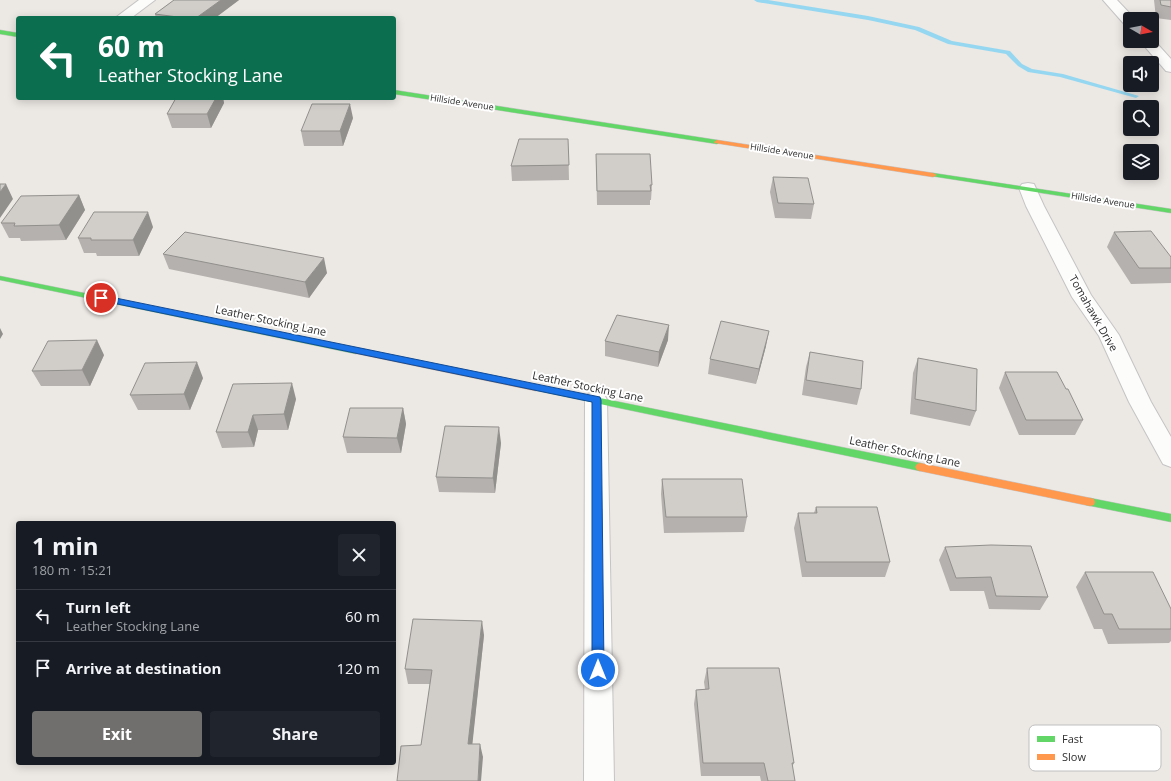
<!DOCTYPE html>
<meta charset="utf-8">
<style>
body{margin:0;font-family:"Open Sans",sans-serif;background:#20242c;color:#f1f3f6;height:100vh;display:flex;flex-direction:column;font-size:15px;white-space:nowrap}
*{box-sizing:border-box;margin:0}
p{font-size:13px;color:#9ea1a6}
.icon{flex:none;width:22px;height:22px;fill:none;stroke:currentColor;stroke-width:2;stroke-linecap:round;stroke-linejoin:round}
.map{position:relative;flex:1;overflow:hidden}
.panel{position:absolute;left:16px;top:521px;width:380px;height:244px;display:flex;flex-direction:column;background:#171b24;border-radius:4px;box-shadow:0 2px 10px #0003}
.panel>*{flex:none}
.guide{position:absolute;left:16px;top:16px;width:380px;height:84px;border-radius:4px;box-shadow:0 2px 10px #0003;background:#0b6e4f;color:#fff;overflow:hidden}
.needle{width:26px;rotate:99deg}
.fabs{position:absolute;left:1123px;top:12px;display:grid;gap:8px}
.fabs a{display:grid;place-items:center;width:36px;height:36px;border-radius:4px;background:#171b24;box-shadow:0 2px 10px #0003;font-size:20px}
.pin{position:absolute;display:grid;place-items:center;width:34px;height:34px;color:#fff;margin:-17px;border:2px solid #fff;border-radius:50%;box-shadow:0 1px 4px #0007}
.me{position:absolute;width:44px;margin:-22px;rotate:0deg;stroke-linejoin:round;filter:drop-shadow(0 0 3px #0008)}
.turn{display:flex;align-items:center;gap:14px;height:84px;padding:0 16px;font-size:18px}
.turn .icon{width:52px;height:52px;stroke-width:2.5}
.turn b{display:block;font-size:28px;line-height:34px}
.round{display:grid;place-items:center;flex:none;width:42px;height:42px;border-radius:4px;background:#20242c}
.headline{display:flex;align-items:center;justify-content:space-between;height:68px;padding:0 16px}
h1{font-size:24px;font-weight:700;line-height:30px}
.primary-button{display:flex;gap:8px;margin-top:auto;padding:8px 16px}
.primary-button a{flex:1;height:46px;border-radius:4px;background:#706f6e;color:#fff;font-size:16px;font-weight:700;line-height:46px;text-align:center}
.primary-button a+a{background:#20242c;color:#f1f3f6}
ul{padding:0;list-style:none}
li{display:flex;align-items:center;gap:12px;height:52px;padding:0 16px;border-top:1px solid #363941}
li div{flex:1}
li b{display:block;font-size:15px}
li em{font-style:normal}
.map>svg:first-child{display:block}
</style>
<div class="map">
<svg width="1171" height="781" viewBox="0 0 1171 781">
<rect width="100%" height="100%" fill="#ece8e4"/>
<g fill="none" stroke-linecap="round" stroke-linejoin="round">
<!-- stream -->
<path fill="#95d7f0" fill-rule="evenodd" d="M754 0H768L868 16 919 27 952 41 1010 51 1022 64 1032 69 1063 74 1139 96 1136 98 1060 77 1028 72 1018 66 1006 54 948 44 915 30 868 20 757 2Z"/>
<defs>
<path id="street" d="M139 0H155L131 18H115Z
M1103 0H1117L1135 19H1130V26L1125 25Z
M1152 38 1171 59V72L1166 71 1140 41H1152Z
M1028 183 1034 184 1044 206 1091 295 1119 335 1151 402 1171 437V467L1163 464 1129 402 1099 336 1072 297 1026 206 1019 188 1022 184Z
M596 392 604 394 607 400 614 781H584L585 400 588 394Z"/>
<path id="fast" d="M0 30 18 33V37L0 34Z
M394 90 717 140 720 142 717 144 394 94Z
M933 173 1171 209V213L931 176V174Z
M0 276 356 348 360 351 356 354 0 280Z
M536 385 920 463 923 464 925 467 923 470 920 471 533 390 532 388Z
M1090 498 1171 514V522L1086 505 1085 502 1086 499Z"/>
<path id="slow" d="M717 140 933 173 937 175 933 177 715 143 714 142Z
M356 348 536 385 540 388 536 391 353 353 352 351Z
M920 463 1090 498 1094 499 1095 502 1094 505 1090 506 920 471 917 470 915 467 917 464Z"/>
</defs>
<!-- street casing -->
<use href="#street" stroke="#c5c4c5" stroke-width="2"/>
<!-- fast casing -->
<use href="#fast" stroke="#c5c4c5" stroke-width="1"/>
<!-- slow casing -->
<use href="#slow" stroke="#c5c4c5" stroke-width="1"/>
<!-- street -->
<use href="#street" fill="#fcfcfb" fill-rule="evenodd"/>
<!-- fast -->
<use href="#fast" fill="#63d668" fill-rule="evenodd"/>
<!-- slow -->
<use href="#slow" fill="#ff974d" fill-rule="evenodd"/>
</g>
<!-- wall -->
<path fill="#b4b1ae" d="M174 0H239L215 18H156L155 14Z
M1154 0H1171V20L1156 18Z
M176 98H223L224 103 211 128H172L167 114Z
M353 118 343 146H304L301 131Z
M568 139 569 180 512 181 511 166Z
M596 154 652 185 651 200H650V205H597Z
M773 177 814 204 811 219 775 218 770 192Z
M79 195 85 210 66 240 21 241 20 238H9L1 223Z
M153 227 139 256H97L96 253H84L78 238Z
M1114 232 1171 257V283L1131 284 1107 247Z
M163 254 327 273 309 298 169 269Z
M668 340 658 367 605 356V341Z
M766 346 756 384 708 374 710 359Z
M810 352 861 389 857 405 802 395 806 367Z
M104 355 90 386H41L32 371Z
M918 358 976 411 970 426 910 414 913 373Z
M1005 372 1066 389 1083 420 1075 435H1019L999 388Z
M203 378 190 410H138L130 395Z
M233 384 296 399 288 430H258L254 447 222 448 216 432Z
M403 408 406 424 401 453H347L343 437Z
M501 443 495 493 439 492 436 477Z
M662 479 747 517 744 532 664 533 661 494Z
M816 507 890 562 885 577H802L794 528 798 513H814Z
M945 547 1048 597 1040 610 989 609 984 591H950L939 560Z
M1085 572 1171 609V641L1169 643 1108 644 1102 629H1094L1076 587Z
M484 635 472 744 483 757 421 745 430 684H408L405 669Z
M707 668 794 763 792 767 795 781H761L760 776H701L694 704 696 690 705 689 704 682Z"/>
<!-- shaded-wall -->
<path fill="#92908d" d="M221 0H239L215 18H196Z
M216 98H223L224 103 211 128 207 114Z
M350 104 353 118 343 146 340 131Z
M6 184 13 199 0 218V192Z
M79 195 85 210 66 240 59 225Z
M148 212 153 227 139 256 133 240Z
M324 258 327 273 309 298 305 282Z
M669 325 668 340 658 367 659 352Z
M0 328 3 334 0 339Z
M769 331 766 346 756 384 759 369Z
M97 340 104 355 90 386 82 370Z
M197 362 203 378 190 410 184 394Z
M292 383 296 399 288 430 284 414Z
M403 408 406 424 401 453 397 438Z
M253 415 258 430 254 447 248 432Z
M499 427 501 443 495 493 493 478Z
M482 621 484 635 471 757 468 744Z
M480 744 483 757 481 781H478Z"/>
<!-- building -->
<path fill="#d1ceca" stroke="#92908d" d="M174 0H221L196 18H185L155 14Z
M1160 0H1171V7L1161 5Z
M176 98H216L207 114H167Z
M312 104H350L340 131H301Z
M519 139H568L569 165 511 166Z
M596 154H650L652 185H650L651 191H597Z
M773 177 808 178 814 204 778 203Z
M0 184H6L0 192Z
M79 195 59 225 14 226 15 223H1L21 196Z
M94 212H148L133 240H91V238H78Z
M1151 231 1171 257V268H1139L1114 232Z
M185 232 324 258 305 282 163 254Z
M617 315 669 325 659 352 605 341Z
M721 321 769 331 759 369 710 359Z
M97 340 82 370 32 371 48 341Z
M810 352 863 361 861 389 806 380Z
M918 358 977 369 976 411 915 399Z
M197 362 184 394 130 395 145 363Z
M1005 372H1057L1066 389H1068L1083 420H1026Z
M292 383 284 414 253 415 248 432H216L233 384Z
M350 408H403L397 438 343 437Z
M445 426 499 427 493 478 436 477Z
M662 479H742L747 517H666Z
M816 507H877L890 562H806L798 513H817Z
M991 545 1031 546 1048 597 996 596 991 577 956 578 945 547Z
M1085 572H1153L1171 609V629H1119L1112 614H1104Z
M413 619 482 621 468 744H480L478 781H397L401 746 421 745 432 670 405 669Z
M707 668H779L794 763H792L795 781H768L764 763H703L696 690 709 689Z"/>
<!-- route -->
<path fill="#1a73e8" stroke="#114b97" d="M101 295 600 397 601 400 604 670 602 673 598 675 594 673 592 670V402L98 300 97 298 98 296Z"/>
<g text-anchor="middle" dominant-baseline="central" stroke-width="4" stroke-linejoin="round" paint-order="stroke">
<!-- far-street labels -->
<g font-size="9" fill="#2e2e2e" stroke="#fff">
<text transform="translate(462 102) rotate(9)">Hillside Avenue</text>
<text transform="translate(782 151) rotate(9)">Hillside Avenue</text>
<text transform="translate(1103 200) rotate(9)">Hillside Avenue</text>
</g>
<!-- street labels -->
<g font-size="11" fill="#2e2e2e" stroke="#fff">
<text transform="translate(1094 313) rotate(60)">Tomahawk Drive</text>
<text transform="translate(271 320) rotate(12)">Leather Stocking Lane</text>
<text transform="translate(588 386) rotate(12)">Leather Stocking Lane</text>
<text transform="translate(905 451) rotate(12)">Leather Stocking Lane</text>
</g>
</g>
<!-- legend -->
<rect x="1029" y="725" width="132" height="46" rx="6" fill="#fff" stroke="#c0c0c0" stroke-width="1"/>
<rect x="1037" y="736" width="18" height="6" fill="#63d668"/>
<rect x="1037" y="754" width="18" height="6" fill="#ff974d"/>
<g font-size="11" fill="#2e2e2e">
<text x="1062" y="743">Fast</text>
<text x="1062" y="761">Slow</text>
</g>
</svg>
<div class="fabs">
<a><svg class="needle" viewBox="-14 -14 28 28"><path d="M0-13l5 13h-10z" fill="#e53935"/><path d="M0 13l5-13h-10z" fill="#9ea1a6"/></svg></a>
<a><svg class="icon" aria-label="sound" viewBox="0 0 24 24"><path d="M4 9h4l5-4v14l-5-4H4zM17 9q2 3 0 6"/></svg></a>
<a><svg class="icon" aria-label="search" viewBox="0 0 24 24"><circle cx="10" cy="10" r="6"/><path d="M15 15l6 6"/></svg></a>
<a><svg class="icon" aria-label="layers" viewBox="0 0 24 24"><path d="M12 4l9 5-9 5-9-5zM3 14l9 5 9-5"/></svg></a>
</div>
<div class="pin" style="left:101px;top:298px;background:#d93025"><svg class="icon" aria-label="arrive" viewBox="0 0 24 24"><path d="M6 21V4h12l-3 4 3 4H6"/></svg></div>
<svg class="me" style="left:598px;top:670px" viewBox="-20 -20 40 40"><circle r="17" fill="#1a73e8" stroke="#fff" stroke-width="3"/><path d="M0-11L8 9 0 5-8 9z" fill="#fff"/></svg>
<div class="guide">
<div class="turn"><svg class="icon" aria-label="left" viewBox="0 0 24 24"><path d="M17 20v-9H6M10 6l-5 5 5 5"/></svg><div><b>60 m</b>Leather Stocking Lane</div></div>
</div>
<section class="panel">
<div class="headline"><div><h1>1 min</h1><p>180 m · 15:21</p></div><a class="round"><svg class="icon" aria-label="close" viewBox="0 0 24 24"><path d="M6 6l12 12M18 6L6 18"/></svg></a></div>
<ul>
<li><svg class="icon" aria-label="left" viewBox="0 0 24 24"><path d="M17 20v-9H6M10 6l-5 5 5 5"/></svg><div><b>Turn left</b><p>Leather Stocking Lane</p></div><em>60 m</em></li>
<li><svg class="icon" aria-label="arrive" viewBox="0 0 24 24"><path d="M6 21V4h12l-3 4 3 4H6"/></svg><div><b>Arrive at destination</b></div><em>120 m</em></li>
</ul>
<div class="primary-button"><a>Exit</a><a>Share</a></div>
</section>
</div>
